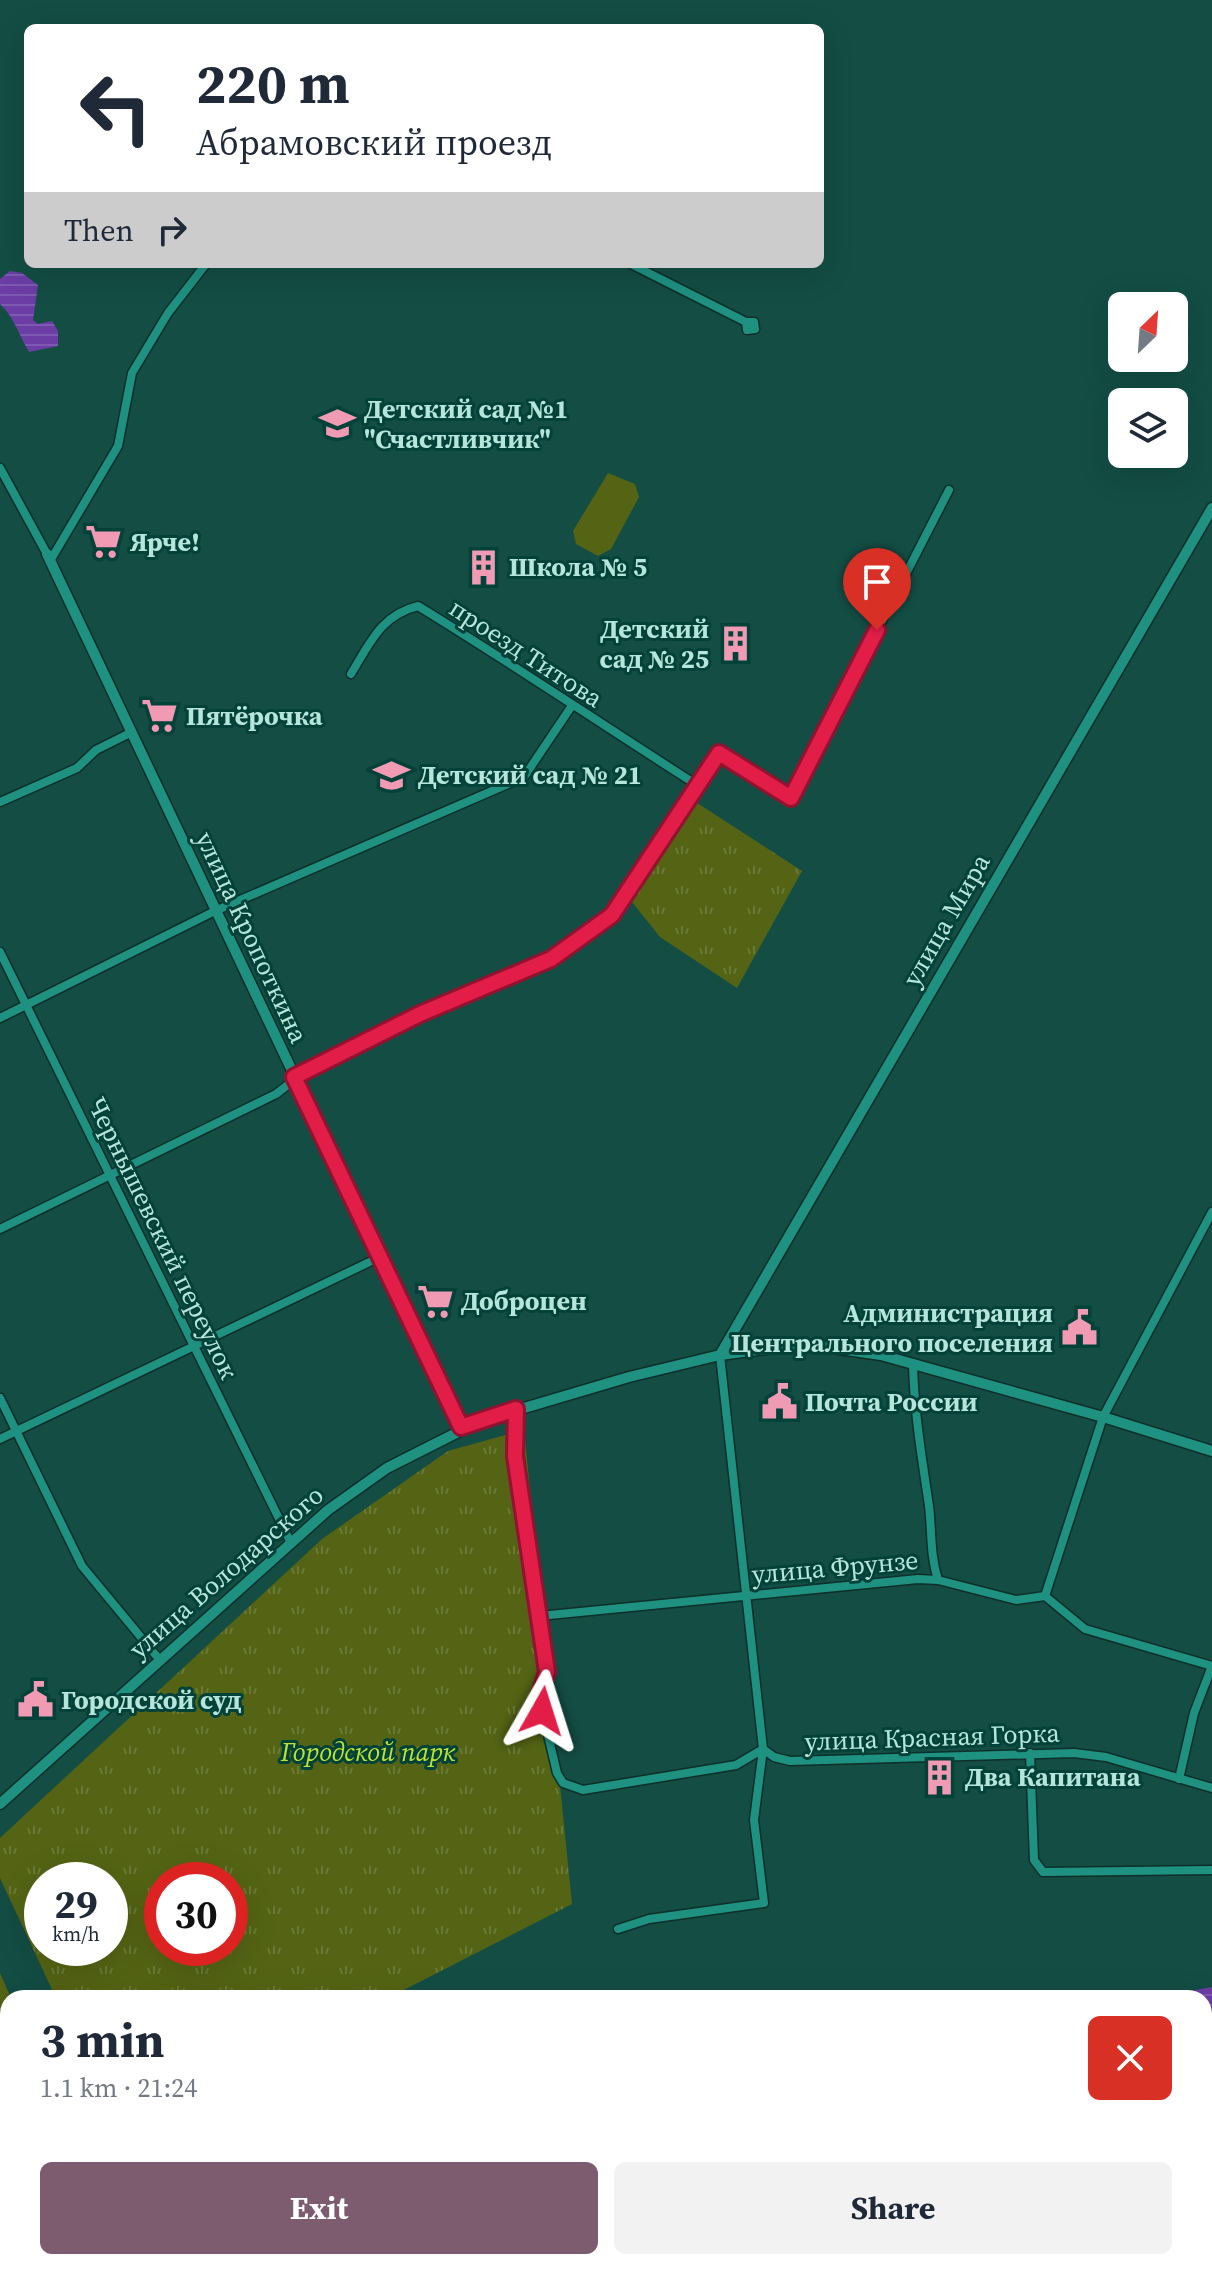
<!DOCTYPE html>
<meta charset="utf-8">
<style>
body{margin:0;font-family:"Source Serif 4",serif;background:#f2f2f3;color:#1f2937;height:100vh;display:flex;flex-direction:column;font-size:30px;white-space:nowrap}
*{box-sizing:border-box;margin:0}
p{font-size:26px;color:#747a83}
.icon{flex:none;width:44px;height:44px;fill:none;stroke:currentColor;stroke-width:2;stroke-linecap:round;stroke-linejoin:round}
.map{position:relative;flex:1;overflow:hidden}
.side{position:absolute;left:0px;top:1990px;width:1212px;height:280px;display:flex;flex-direction:column;background:#fff;border-radius:24px 24px 0 0;box-shadow:0 8px 32px #0002}
.side>*{flex:none}
.guide{position:absolute;left:24px;top:24px;width:800px;height:244px;border-radius:12px;box-shadow:0 8px 32px #0002;background:#fff;color:#1f2937;overflow:hidden}
.needle{width:52px;rotate:25deg}
.tools{position:absolute;left:1108px;top:292px;display:grid;gap:16px}
.tools a{display:grid;place-items:center;width:80px;height:80px;border-radius:12px;background:#fff;box-shadow:0 8px 32px #0002;font-size:40px}
.speed{position:absolute;left:24px;top:1862px;display:flex;gap:16px;font-size:40px;font-weight:700;text-align:center}
.speed>*{display:grid;place-content:center;width:104px;height:104px;border-radius:50%;background:#fff;box-shadow:0 8px 32px #0002;line-height:1}
.speed small{font-size:20px;font-weight:400}
.speed .limit{border:12px solid #d22;background:#fff;color:#111}
.pin{position:absolute;display:grid;place-items:center;width:68px;height:68px;color:#fff;margin:-82px -34px;border-radius:50% 50% 50% 0;rotate:-45deg;box-shadow:0 0 8px #0007}
.pin .icon{rotate:45deg}
.me{position:absolute;width:88px;margin:-44px;rotate:6deg;stroke-linejoin:round;filter:drop-shadow(0 0 6px #0008)}
.turn{display:flex;align-items:center;gap:28px;height:168px;padding:0 40px;font-size:36px}
.turn .icon{width:104px;height:104px;stroke-width:2.5}
.turn b{display:block;font-size:56px;line-height:68px}
.then{display:flex;align-items:center;height:76px;padding:0 40px;background:#0003;gap:16px;font-size:30px}
.round{display:grid;place-items:center;flex:none;width:84px;height:84px;border-radius:12px;background:#f2f2f3}
.summary{display:flex;align-items:center;justify-content:space-between;height:136px;padding:0 40px}
h1{font-size:48px;font-weight:700;line-height:60px}
.action{display:flex;gap:16px;margin-top:auto;padding:16px 40px}
.action a{flex:1;height:92px;border-radius:12px;background:#7d5c6f;color:#fff;font-size:32px;font-weight:700;line-height:92px;text-align:center}
.action a+a{background:#f2f2f3;color:#1f2937}
.map>svg:first-child{display:block}
</style>
<div class="map">
<svg width="1212" height="2270" viewBox="0 0 1212 2270">
<defs>
<pattern id="grass-tufts" width="24" height="20" patternUnits="userSpaceOnUse" patternTransform="scale(2)"><rect width="24" height="20" fill="#546414"/><path d="M3 7l-1-3M5 7V3M7 7l1-3M15 17l-1-3M17 17v-4M19 17l1-3" fill="none" stroke="#6a7a36"/></pattern>
<pattern id="water-rules" width="6" height="5" patternUnits="userSpaceOnUse" patternTransform="scale(2)"><rect width="6" height="5" fill="#6b3da5"/><path d="M0 2.5h6" fill="none" stroke="#7e59b1"/></pattern>
</defs>
<rect width="100%" height="100%" fill="#134d44"/>
<!-- grass -->
<path fill="url(#grass-tufts)" fill-rule="evenodd" d="M694 801 802 871 737 988 660 937 632 902Z
M524 1430 572 1904 388 1998H56L0 1878V1838L322 1539 448 1451ZM42 1880H110V1948H42ZM162 1880H230V1948H162Z"/>
<!-- pitch -->
<path fill="#546414" d="M608 473 635 484 639 497 611 549 598 556 576 544 573 531Z
M0 1973 11 1998H8V2143L0 2144Z"/>
<!-- water -->
<path fill="url(#water-rules)" d="M10 271 22 273 38 285 33 320 38 324 52 321 58 331V346L29 352C19 335 14 317 0 304V279Z
M1212 1987V2270H160L191 2262H1204V1998H1151Z"/>
<g fill="none" stroke-linecap="round" stroke-linejoin="round">
<defs>
<path id="minor" d="M631 264 746 322H754L755 329 747 330 746 322
M0 468 47 554
M50 561 118 446 132 373 168 313 206 264
M351 674C370 643 381 615 418 606 513 664 604 726 697 785
M0 802 77 768 96 750 132 732
M0 952 290 1541
M0 1018 215 911 524 777 571 707
M0 1229 276 1094 315 1064 551 959 612 915 719 753 791 798 949 490
M913 1363C914 1412 922 1458 929 1506 932 1531 930 1555 938 1580
M0 1398 82 1566 159 1659
M516 1409 515 1456 547 1672 539 1697 557 1773 563 1783 583 1790 736 1765 763 1749 774 1757 790 1761 1074 1753 1106 1757 1212 1788
M0 1439 382 1256
M1045 1596 1103 1417 1212 1212
M539 1616 918 1579 938 1580 1016 1600 1045 1596 1085 1629 1212 1666
M1030 1753 1034 1860 1043 1872 1212 1870
M1179 1779 1194 1713 1212 1666
M618 1929 649 1919 764 1903 754 1820 763 1749 720 1355
M0 2185 8 2181"/>
<path id="tertiary" d="M47 554 461 1427
M720 1355 1212 508
M0 1804 328 1510 387 1468 480 1421 629 1377 720 1355 805 1344 881 1355 1103 1417 1212 1451"/>
</defs>
<!-- minor casing -->
<use href="#minor" stroke="#0e2f2a" stroke-width="11"/>
<!-- tertiary casing -->
<use href="#tertiary" stroke="#0e2f2a" stroke-width="13"/>
<!-- minor -->
<use href="#minor" stroke="#1e9181" stroke-width="8"/>
<!-- tertiary -->
<use href="#tertiary" stroke="#1e9181" stroke-width="10"/>
</g>
<g fill="none" stroke-linecap="round" stroke-linejoin="round">
<defs>
<path id="route" d="M542 1711 539 1697 547 1672 515 1456 516 1409 461 1427 294 1077 420 1014 551 959 612 915 719 753 791 798 877 630"/>
</defs>
<!-- route casing -->
<use href="#route" stroke="#92132f" stroke-width="20"/>
<!-- route -->
<use href="#route" stroke="#e11d48" stroke-width="14"/>
</g>
<!-- icons -->
<defs>
<symbol id="school-bare" viewBox="-9 -9 18 18"><path d="M0-5L7-2L0 1L-7-2ZM-4 1L0 2.5L4 1V4Q0 6-4 4Z" fill="#f19ab4" stroke="#034239" stroke-width="2.5" paint-order="stroke"/></symbol>
<symbol id="supermarket-bare" viewBox="-9 -9 18 18"><path d="M-6-5.5h2.5l.6 2H6L4.5 2H-2.5L-4.4-4H-6ZM-1.5 3.2a1.3 1.3 0 1 0 .1 0ZM3 3.2a1.3 1.3 0 1 0 .1 0Z" fill="#f19ab4" stroke="#034239" stroke-width="2.5" paint-order="stroke"/></symbol>
<symbol id="building-bare" viewBox="-9 -9 18 18"><path d="M-4-6H4V6H1V3H-1V6H-4ZM-2.5-4.3h1.7v1.8h-1.7ZM.8-4.3h1.7v1.8H.8ZM-2.5-1h1.7V.8h-1.7ZM.8-1h1.7V.8H.8Z" fill="#f19ab4" stroke="#034239" stroke-width="2.5" paint-order="stroke"/></symbol>
<symbol id="civic-bare" viewBox="-9 -9 18 18"><path d="M-.6-6.5H3V-4.5H.6V-3L4-1V1h2V6H-6V1h2V-1L-.6-3ZM-1.2 2.5V6h2.4V2.5Z" fill="#f19ab4" stroke="#034239" stroke-width="2.5" paint-order="stroke"/></symbol>
</defs>
<g fill-rule="evenodd">
<use href="#school-bare" x="312" y="398" width="51" height="51"/>
<use href="#supermarket-bare" x="78" y="516" width="51" height="51"/>
<use href="#building-bare" x="458" y="542" width="51" height="51"/>
<use href="#building-bare" x="710" y="618" width="51" height="51"/>
<use href="#supermarket-bare" x="134" y="690" width="51" height="51"/>
<use href="#school-bare" x="366" y="750" width="51" height="51"/>
<use href="#supermarket-bare" x="410" y="1276" width="51" height="51"/>
<use href="#civic-bare" x="1054" y="1302" width="51" height="51"/>
<use href="#civic-bare" x="754" y="1376" width="51" height="51"/>
<use href="#civic-bare" x="10" y="1674" width="51" height="51"/>
<use href="#building-bare" x="914" y="1752" width="51" height="51"/>
</g>
<g text-anchor="middle" dominant-baseline="central" stroke-width="6" stroke-linejoin="round" paint-order="stroke">
<!-- poi labels -->
<g font-size="26" font-weight="bold" fill="#b6e5db" stroke="#034239" text-anchor="start">
<text x="364" y="409">Детский сад №1<tspan x="364" dy="30">"Счастливчик"</tspan></text>
<text x="130" y="542">Ярче!</text>
<text x="509" y="567">Школа № 5</text>
<text x="709" y="629" text-anchor="end">Детский<tspan x="709" dy="30">сад № 25</tspan></text>
<text x="186" y="716">Пятёрочка</text>
<text x="418" y="775">Детский сад № 21</text>
<text x="461" y="1301">Доброцен</text>
<text x="1053" y="1313" text-anchor="end">Администрация<tspan x="1053" dy="30">Центрального поселения</tspan></text>
<text x="805" y="1402">Почта России</text>
<text x="61" y="1700">Городской суд</text>
<text x="965" y="1777">Два Капитана</text>
</g>
<!-- street labels -->
<g font-size="26" fill="#b6e5db" stroke="#034239">
<text transform="translate(526 653) rotate(33)">проезд Титова</text>
<text transform="translate(946 920) rotate(-60)">улица Мира</text>
<text transform="translate(252 937) rotate(65)">улица Кропоткина</text>
<text transform="translate(163 1238) rotate(64)">Чернышевский переулок</text>
<text transform="translate(835 1567) rotate(-5)">улица Фрунзе</text>
<text transform="translate(226 1572) rotate(-41)">улица Володарского</text>
<text transform="translate(932 1737) rotate(-2)">улица Красная Горка</text>
</g>
<!-- park labels -->
<g font-size="26" font-style="italic" fill="#bfe230" stroke="#034239">
<text x="368" y="1752">Городской парк</text>
</g>
</g>
</svg>
<div class="tools">
<a><svg class="needle" viewBox="-14 -14 28 28"><path d="M0-13l5 13h-10z" fill="#e53935"/><path d="M0 13l5-13h-10z" fill="#747a83"/></svg></a>
<a><svg class="icon" aria-label="layers" viewBox="0 0 24 24"><path d="M12 4l9 5-9 5-9-5zM3 14l9 5 9-5"/></svg></a>
</div>
<div class="speed"><div>29<small>km/h</small></div><div class="limit">30</div></div>
<div class="pin" style="left:877px;top:630px;background:#d93025"><svg class="icon" aria-label="arrive" viewBox="0 0 24 24"><path d="M6 21V4h12l-3 4 3 4H6"/></svg></div>
<svg class="me" style="left:542px;top:1711px" viewBox="-20 -20 40 40"><path d="M0-17L14 15 0 8-14 15z" fill="#e11d48" stroke="#fff" stroke-width="4"/></svg>
<div class="guide">
<div class="turn"><svg class="icon" aria-label="left" viewBox="0 0 24 24"><path d="M17 20v-9H6M10 6l-5 5 5 5"/></svg><div><b>220 m</b>Абрамовский проезд</div></div>
<div class="then">Then<svg class="icon" aria-label="right" viewBox="0 0 24 24"><path d="M7 20v-9h11M14 6l5 5-5 5"/></svg></div>
</div>
<section class="side">
<div class="summary"><div><h1>3 min</h1><p>1.1 km · 21:24</p></div><a class="round" style="background:#d93025;color:#fff"><svg class="icon" aria-label="close" viewBox="0 0 24 24"><path d="M6 6l12 12M18 6L6 18"/></svg></a></div>
<div class="action"><a>Exit</a><a>Share</a></div>
</section>
</div>
